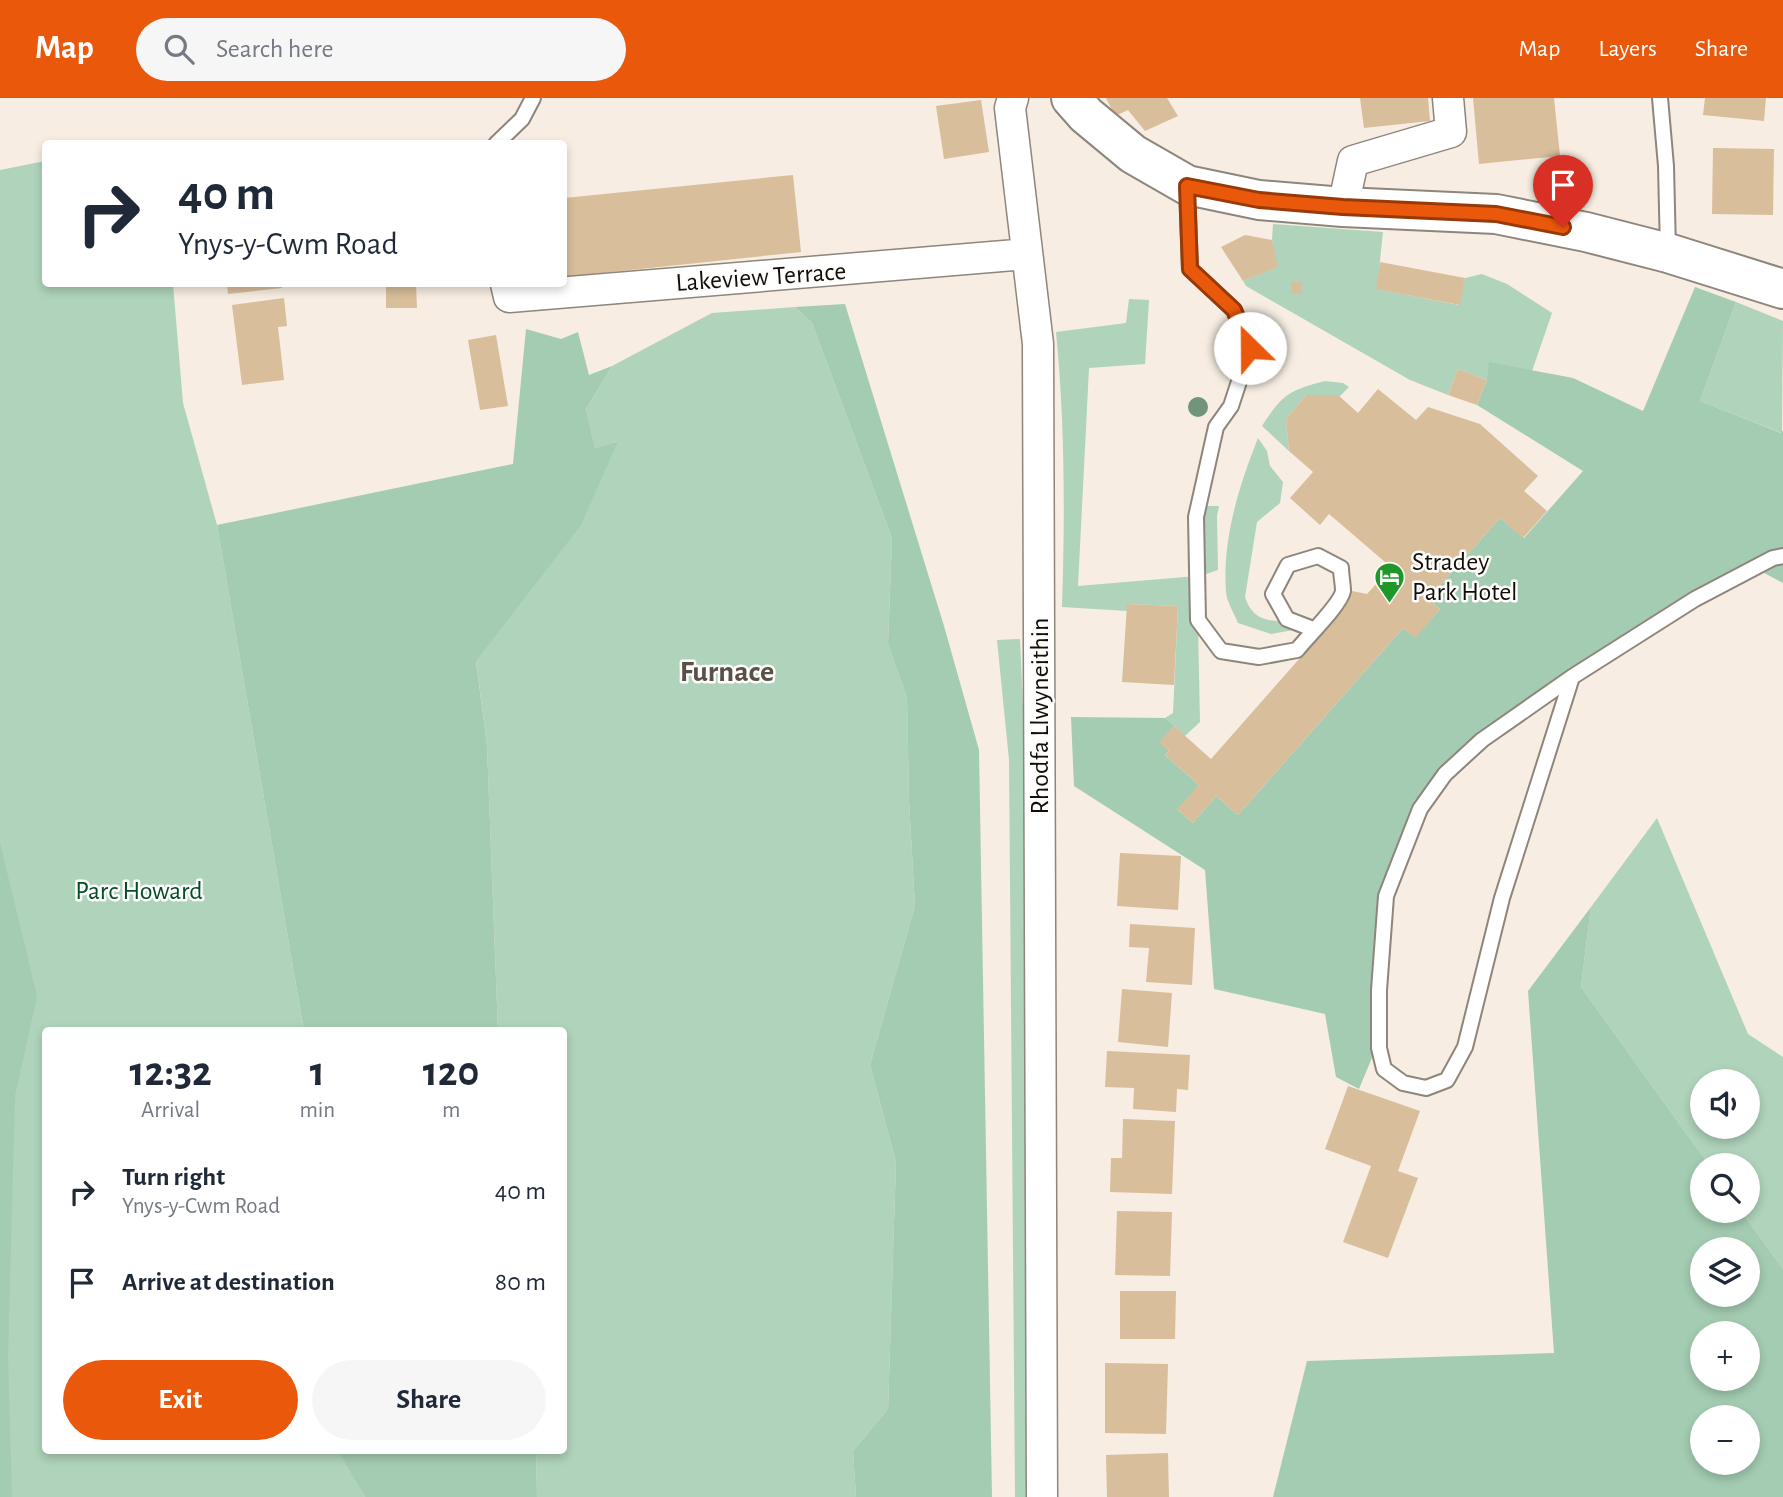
<!DOCTYPE html>
<meta charset="utf-8">
<style>
body{margin:0;font-family:"Alegreya Sans",sans-serif;background:#f6f6f7;color:#1f2937;height:100vh;display:flex;flex-direction:column;font-size:26px;white-space:nowrap}
*{box-sizing:border-box;margin:0}
p{font-size:23px;color:#747a83}
.icon{flex:none;width:38px;height:38px;fill:none;stroke:currentColor;stroke-width:2;stroke-linecap:round;stroke-linejoin:round}
.map{position:relative;flex:1;overflow:hidden}
.panel{position:absolute;left:42px;top:929px;width:525px;height:427px;display:flex;flex-direction:column;background:#fff;border-radius:7px;box-shadow:0 4px 10px #0003}
.panel>*{flex:none}
.hud{position:absolute;left:42px;top:42px;width:525px;height:147px;border-radius:7px;box-shadow:0 4px 10px #0003;background:#fff;color:#1f2937;overflow:hidden}
.tools{position:absolute;left:1690px;top:971px;display:grid;gap:14px}
.tools a{display:grid;place-items:center;width:70px;height:70px;border-radius:50%;background:#fff;box-shadow:0 4px 10px #0003;font-size:35px}
.pin{position:absolute;display:grid;place-items:center;width:60px;height:60px;color:#fff;margin:-72px -30px;border-radius:50% 50% 50% 0;rotate:-45deg;box-shadow:0 0 7px #0007}
.pin .icon{rotate:45deg}
.me{position:absolute;width:77px;margin:-38px;rotate:337deg;stroke-linejoin:round;filter:drop-shadow(0 0 5px #0008)}
.turn{display:flex;align-items:center;gap:24px;height:147px;padding:0 21px;font-size:32px}
.turn .icon{width:91px;height:91px;stroke-width:2.5}
.turn b{display:block;font-size:49px;line-height:60px}
.eta{display:flex;justify-content:space-evenly;align-items:center;height:119px;text-align:center}
.eta b{font-size:42px;font-weight:700;line-height:49px}
.cta{display:flex;gap:14px;margin-top:auto;padding:14px 21px}
.cta a{flex:1;height:80px;border-radius:42px;background:#ea580c;color:#fff;font-size:28px;font-weight:700;line-height:80px;text-align:center}
.cta a+a{background:#f6f6f7;color:#1f2937}
ul{padding:0;list-style:none}
li{display:flex;align-items:center;gap:21px;height:91px;padding:0 21px}
li div{flex:1}
li b{display:block;font-size:26px}
li em{font-style:normal}
header{display:flex;align-items:center;gap:42px;box-sizing:border-box;height:98px;padding:0 35px;background:#ea580c;color:#fff}
header strong{font-size:33px}
nav{display:flex;gap:38px;margin-inline-start:auto;font-size:24px}
.search{width:490px;height:63px;background:#f6f6f7;display:flex;align-items:center;gap:18px;box-sizing:border-box;padding:0 24px;border-radius:38px;color:#747a83;font-size:26px}
.map>svg:first-child{display:block}
</style>
<header>
<strong>Map</strong>
<div class="search"><svg class="icon" aria-label="search" viewBox="0 0 24 24"><circle cx="10" cy="10" r="6"/><path d="M15 15l6 6"/></svg>Search here</div>
<nav><a>Map</a><a>Layers</a><a>Share</a></nav>
</header>
<div class="map">
<svg width="1783" height="1399" viewBox="0 0 1783 1399">
<rect width="100%" height="100%" fill="#f7ede2"/>
<!-- green -->
<path fill="#afd3bb" fill-rule="evenodd" d="M45 63 46 186H173L183 305 217 427 304 933H46V1353H339L365 1399H0V72Z
M1273 126 1383 134 1377 191 1459 207 1465 180 1482 176 1507 186 1552 215 1532 273 1487 282 1458 271 1448 297 1410 282 1246 188 1243 183 1277 169 1272 142Z
M1129 201 1149 202 1145 266 1089 270 1078 488 1197 478 1199 408H1219L1217 418 1218 472 1197 479 1200 624 1185 638 1165 620 1173 615 1178 508 1127 506V513L1062 509C1065 417 1065 326 1056 234L1126 225Z
M1736 204 1783 223 1782 335 1700 303Z
M795 209 812 225 892 440 888 546 907 600 909 703 915 808 870 967 896 1064 888 1311 853 1353 856 1399H537L536 1353H564V933H498L487 648 476 562 581 425 617 343 595 352 586 311 612 268 712 215Z
M1325 283 1343 285 1349 289 1339 299 1306 297 1286 321 1289 353 1262 328C1282 297 1289 292 1325 283Z
M1258 340 1267 353 1270 368 1283 384 1280 405 1257 424 1245 499C1254 526 1274 524 1298 522L1299 531 1271 536 1238 525C1234 515 1227 504 1226 494 1222 442 1239 388 1258 340Z
M1020 541 1028 722 1027 1399H1015L1009 662 997 542Z
M1657 720 1748 936 1783 959V1171L1741 1113H1748V1068L1709 1067 1581 889 1591 809ZM1703 984H1748V1029H1703Z"/>
<!-- forest -->
<path fill="#a4ccb2" fill-rule="evenodd" d="M1695 189 1736 204 1700 303 1781 335 1783 332V485L1746 465 1573 575 1443 674 1382 798 1376 950 1359 991 1336 979 1325 916 1214 891 1205 772 1074 688 1071 619 1165 620 1174 628 1160 644 1169 653 1165 657 1199 687 1178 712 1193 725 1216 698 1238 717 1403 530 1415 539 1440 511 1428 501 1500 420 1524 440 1583 373 1477 307 1487 282 1489 264 1573 280 1643 313Z
M845 206 944 528 979 652 992 1399H856L853 1353 888 1311 896 1064 870 967 915 808 909 703 907 600 888 546 892 440 812 225 795 209Z
M526 231 561 241 578 234 589 277 612 268 586 311 595 351 618 343 581 427 476 563 487 648 498 933H304L217 427 513 366Z
M0 745 37 898 15 998 8 1259 12 1399H0Z
M1591 809 1581 889 1709 1067 1703 1068V1113H1741L1783 1171V1399H1273L1307 1263 1554 1255 1528 893ZM1703 1152H1748V1197H1703ZM1703 1236H1748V1281H1703ZM1703 1320H1748V1365H1703Z
M338 1353H536L537 1399H365Z"/>
<!-- building -->
<path fill="#d8be9b" d="M1106 0H1167L1178 18 1145 33 1128 12 1115 18Z
M1360 0H1428L1430 23 1364 30Z
M1473 0H1554L1560 58 1479 66Z
M1705 0H1766L1764 23 1703 17Z
M981 2 989 54 944 61 936 8Z
M1713 50 1774 51 1773 117 1712 116Z
M793 77 801 154 564 179V100Z
M1245 137 1272 142 1278 169 1243 183 1221 149Z
M1380 164 1465 180 1460 207 1376 191Z
M1291 184H1302V196H1292Z
M227 186H281L282 190 228 196Z
M386 186H416L417 210H386Z
M284 200 287 228 278 229 284 282 242 287 232 207Z
M496 237 508 308 480 312 468 242Z
M1458 271 1487 282 1477 307 1448 297Z
M1378 291 1416 322 1428 309 1480 326 1538 378 1524 393 1547 413 1523 440 1500 420 1428 501 1440 511 1415 540 1403 530 1238 717 1216 698 1193 725 1177 711 1199 687 1165 657 1169 653 1159 644 1174 628 1211 661 1345 509 1344 503 1352 493 1367 496 1387 474 1381 469 1385 464 1329 416 1320 427 1290 400 1313 374 1289 353 1286 321 1306 297H1338L1358 315Z
M1127 506 1178 508 1174 587 1122 584Z
M1120 755 1181 758 1178 812 1117 808Z
M1130 826 1195 830 1192 887 1146 884 1149 850 1129 849Z
M1122 891 1172 895 1168 949 1118 944Z
M1107 953 1190 957 1188 992 1177 991 1176 1014 1133 1011 1134 990 1105 989Z
M1348 988 1420 1013 1398 1073 1418 1080 1388 1160 1343 1144 1371 1068 1325 1051Z
M1123 1021 1175 1023 1172 1096 1110 1094 1111 1060H1122Z
M1117 1113 1172 1114 1170 1178 1115 1177Z
M1120 1193H1176L1175 1241H1120Z
M1105 1265 1168 1266 1166 1336 1105 1335Z
M1168 1355 1169 1399H1107L1106 1357Z"/>
<g fill="none" stroke-linecap="round" stroke-linejoin="round">
<defs>
<path id="service" d="M1660 0 1666 68 1668 153
M496 46 522 21 533 0
M1187 89 1190 171 1234 212 1250 250 1231 308 1216 329 1196 419 1198 522 1221 553 1259 559 1297 552C1307 539 1341 506 1343 493 1343 486 1341 477 1341 470L1318 458 1288 467 1273 496 1287 521 1313 531
M1572 579 1502 800 1465 949 1447 982 1426 990 1403 985 1384 971 1379 950V892L1386 798 1420 711 1445 676 1482 642 1572 579 1695 501 1773 460 1783 458"/>
<path id="minor" d="M1013 0 1010 10 1038 246 1042 1399
M1343 109 1353 63 1451 34 1448 0
M506 186 509 199 1027 156"/>
<path id="secondary" d="M1071 0 1086 17 1133 56 1187 87 1259 102 1343 109 1496 116 1586 134 1668 155 1783 191"/>
</defs>
<!-- service casing -->
<use href="#service" stroke="#8e857b" stroke-width="18"/>
<!-- minor casing -->
<use href="#minor" stroke="#8e857b" stroke-width="33"/>
<!-- secondary casing -->
<use href="#secondary" stroke="#8e857b" stroke-width="42"/>
<!-- service -->
<use href="#service" stroke="#fff" stroke-width="14"/>
<!-- minor -->
<use href="#minor" stroke="#fff" stroke-width="30"/>
<!-- secondary -->
<use href="#secondary" stroke="#fff" stroke-width="38"/>
</g>
<!-- trees -->
<circle fill="#71947d" cx="1198" cy="309" r="10"/>
<g fill="none" stroke-linecap="round" stroke-linejoin="round">
<defs>
<path id="route" d="M1250 250 1234 212 1190 171 1187 88 1259 102 1343 109 1496 116 1563 129"/>
</defs>
<!-- route casing -->
<use href="#route" stroke="#983908" stroke-width="18"/>
<!-- route -->
<use href="#route" stroke="#ea580c" stroke-width="12"/>
</g>
<!-- icons -->
<defs>
<symbol id="hotel-pin" viewBox="-11 -11 22 30"><path d="M0 17L-7.5 6A9.5 9.5 0 1 1 7.5 6Z" fill="#1f9829" stroke="#fefcfa"/><path d="M-6-4.5h1.5V1H6V5H4.5V3h-9V5H-6ZM-4 0a1.8 1.8 0 1 1 3.6 0ZM.5 0V-2.5h3Q6-2.5 6 0Z" fill="#fff"/></symbol>
</defs>
<g fill-rule="evenodd">
<use href="#hotel-pin" x="1372" y="462" width="35" height="47"/>
</g>
<g text-anchor="middle" dominant-baseline="central" stroke-width="5" stroke-linejoin="round" paint-order="stroke">
<!-- street labels -->
<g font-size="26" fill="#100d09" stroke="#fefcfa">
<text transform="translate(761 179) rotate(-4)">Lakeview Terrace</text>
<text transform="translate(1040 618) rotate(-90)">Rhodfa Llwyneithin</text>
</g>
<!-- poi labels -->
<g font-size="26" fill="#100d09" stroke="#fefcfa" text-anchor="start">
<text x="1412" y="464">Stradey<tspan x="1412" dy="30">Park Hotel</tspan></text>
</g>
<!-- park labels -->
<g font-size="26" fill="#044c2b" stroke="#fefcfa">
<text x="139" y="793">Parc Howard</text>
</g>
<!-- quarter labels -->
<g font-size="30" font-weight="bold" fill="#585147" stroke="#fefcfa">
<text x="727" y="574">Furnace</text>
</g>
</g>
</svg>
<div class="tools">
<a><svg class="icon" aria-label="sound" viewBox="0 0 24 24"><path d="M4 9h4l5-4v14l-5-4H4zM17 9q2 3 0 6"/></svg></a>
<a><svg class="icon" aria-label="search" viewBox="0 0 24 24"><circle cx="10" cy="10" r="6"/><path d="M15 15l6 6"/></svg></a>
<a><svg class="icon" aria-label="layers" viewBox="0 0 24 24"><path d="M12 4l9 5-9 5-9-5zM3 14l9 5 9-5"/></svg></a>
<a>+</a>
<a>−</a>
</div>
<div class="pin" style="left:1563px;top:129px;background:#d93025"><svg class="icon" aria-label="arrive" viewBox="0 0 24 24"><path d="M6 21V4h12l-3 4 3 4H6"/></svg></div>
<svg class="me" style="left:1250px;top:250px" viewBox="-20 -20 40 40"><circle r="19" fill="#fff"/><path d="M0-13L10 11 0 6-10 11z" fill="#ea580c"/></svg>
<div class="hud">
<div class="turn"><svg class="icon" aria-label="right" viewBox="0 0 24 24"><path d="M7 20v-9h11M14 6l5 5-5 5"/></svg><div><b>40 m</b>Ynys-y-Cwm Road</div></div>
</div>
<section class="panel">
<div class="eta">
<div><b>12:32</b><p>Arrival</p></div>
<div><b>1</b><p>min</p></div>
<div><b>120</b><p>m</p></div>
</div>
<ul>
<li><svg class="icon" aria-label="right" viewBox="0 0 24 24"><path d="M7 20v-9h11M14 6l5 5-5 5"/></svg><div><b>Turn right</b><p>Ynys-y-Cwm Road</p></div><em>40 m</em></li>
<li><svg class="icon" aria-label="arrive" viewBox="0 0 24 24"><path d="M6 21V4h12l-3 4 3 4H6"/></svg><div><b>Arrive at destination</b></div><em>80 m</em></li>
</ul>
<div class="cta"><a>Exit</a><a>Share</a></div>
</section>
</div>
